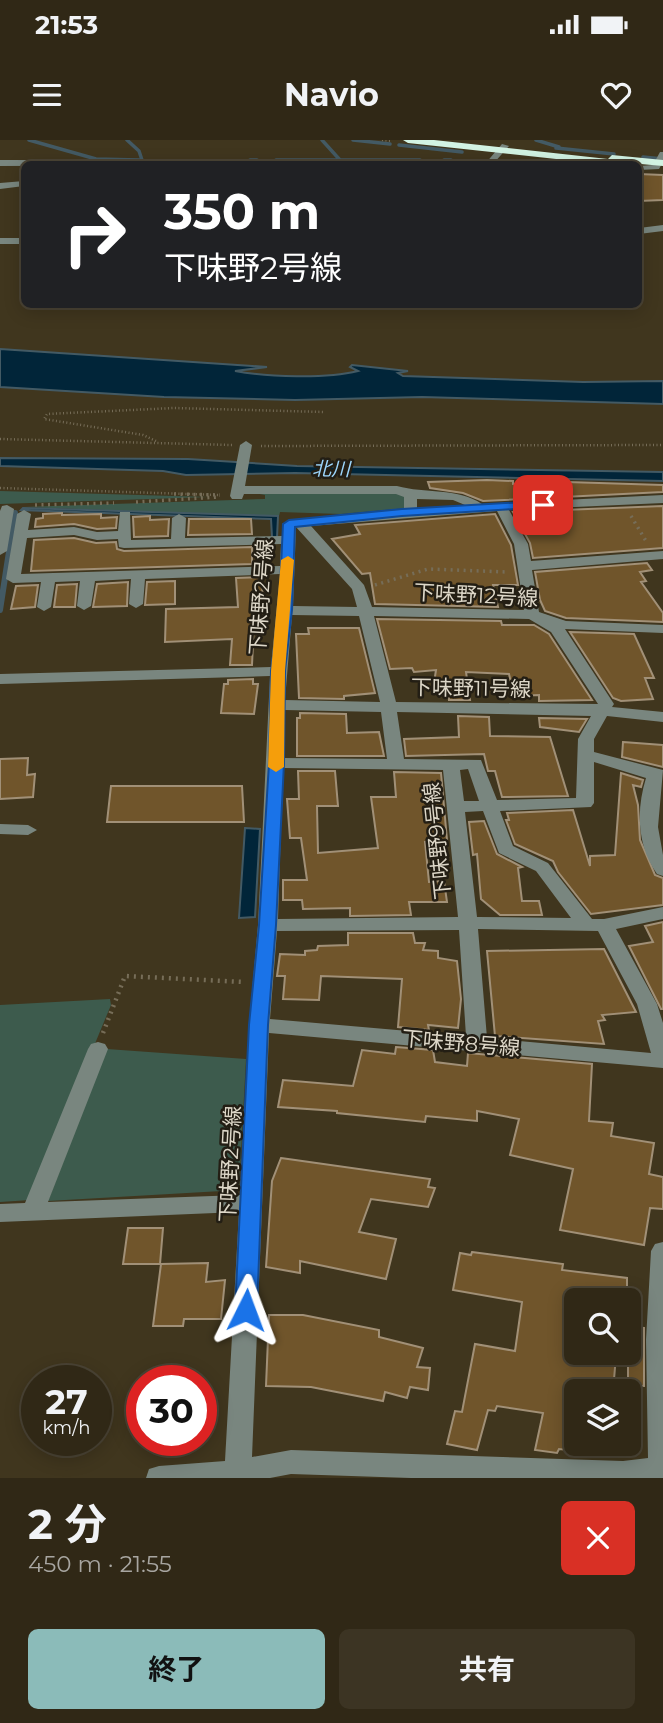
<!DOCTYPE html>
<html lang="ja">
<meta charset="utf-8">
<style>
body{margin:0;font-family:Montserrat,"Noto Sans JP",sans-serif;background:#3c3423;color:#f1f3f6;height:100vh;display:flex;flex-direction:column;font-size:26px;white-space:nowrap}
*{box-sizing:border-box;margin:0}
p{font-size:23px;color:#a8a6a1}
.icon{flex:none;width:38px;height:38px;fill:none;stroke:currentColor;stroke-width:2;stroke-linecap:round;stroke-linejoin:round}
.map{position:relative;height:1338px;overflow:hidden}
.side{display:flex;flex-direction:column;background:#302816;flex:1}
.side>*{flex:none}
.guide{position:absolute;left:21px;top:21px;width:621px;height:147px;border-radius:10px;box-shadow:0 4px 18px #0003,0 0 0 2px #4b4435;background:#202124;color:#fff;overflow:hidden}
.tools{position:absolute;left:564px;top:1148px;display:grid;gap:14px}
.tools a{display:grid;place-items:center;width:77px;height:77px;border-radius:10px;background:#302816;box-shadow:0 4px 18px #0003,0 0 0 2px #4b4435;font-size:35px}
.speed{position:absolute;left:21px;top:1225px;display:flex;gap:14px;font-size:35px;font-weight:700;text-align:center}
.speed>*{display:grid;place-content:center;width:91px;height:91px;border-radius:50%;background:#302816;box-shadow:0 4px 18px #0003,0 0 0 2px #4b4435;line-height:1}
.speed small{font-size:18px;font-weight:400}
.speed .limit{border:10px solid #d22;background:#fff;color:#111}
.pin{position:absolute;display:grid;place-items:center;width:60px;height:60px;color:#fff;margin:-30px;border-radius:14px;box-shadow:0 4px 10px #0006}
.me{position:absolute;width:77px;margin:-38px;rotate:3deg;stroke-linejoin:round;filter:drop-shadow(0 0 5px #0008)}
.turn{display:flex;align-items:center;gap:24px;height:147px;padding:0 28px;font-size:32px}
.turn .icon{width:91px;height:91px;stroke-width:2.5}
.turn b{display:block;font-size:49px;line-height:60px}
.round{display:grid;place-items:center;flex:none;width:74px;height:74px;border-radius:10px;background:#3c3423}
.overview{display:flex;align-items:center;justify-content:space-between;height:119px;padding:0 28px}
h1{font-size:42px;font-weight:700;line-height:52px}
.button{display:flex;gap:14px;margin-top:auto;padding:14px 28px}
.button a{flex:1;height:80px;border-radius:10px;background:#8bbbb9;color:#111;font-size:28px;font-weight:700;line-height:80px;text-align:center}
.button a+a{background:#3c3423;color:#f1f3f6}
.status{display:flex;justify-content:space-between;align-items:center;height:49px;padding:0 35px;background:#302816;direction:ltr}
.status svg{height:19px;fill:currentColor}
header{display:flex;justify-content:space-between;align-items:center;height:91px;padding:0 28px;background:#302816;font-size:32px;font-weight:700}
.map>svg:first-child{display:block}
</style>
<div class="status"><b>21:53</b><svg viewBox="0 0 49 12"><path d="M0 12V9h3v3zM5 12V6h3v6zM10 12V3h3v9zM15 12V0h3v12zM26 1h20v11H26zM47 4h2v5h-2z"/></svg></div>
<header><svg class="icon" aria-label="menu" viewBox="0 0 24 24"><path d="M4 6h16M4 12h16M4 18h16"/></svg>Navio<svg class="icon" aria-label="heart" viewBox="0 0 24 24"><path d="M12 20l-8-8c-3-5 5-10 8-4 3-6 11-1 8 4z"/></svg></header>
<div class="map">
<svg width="663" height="1338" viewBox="0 0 663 1338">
<rect width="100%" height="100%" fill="#40361e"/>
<!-- green -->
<path fill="#3d5b4d" d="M0 351 209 357 0 364Z
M254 353H403L407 368 341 374 280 372 279 376H271L23 367 265 359V355Z
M110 859 111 865 30 1060 0 1062V865Z
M107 909 246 919 239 1050 48 1061Z"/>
<!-- water -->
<path fill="#012539" stroke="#435a64" stroke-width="2" d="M0 209 267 227 235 231C268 237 326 239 358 231L350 227 352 225 408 231 398 233 403 236 583 242 663 241V264L422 257 295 260 164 257 0 247Z
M0 318 188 319 297 326 663 332V341L295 333 186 335 163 331 0 326Z
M23 368 278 376 277 398 272 397 271 379 21 370Z
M245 688 260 689 255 777 239 778Z"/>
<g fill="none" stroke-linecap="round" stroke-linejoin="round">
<!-- stream-far1 -->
<path stroke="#435a64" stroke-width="3.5" d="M29 0 96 19 139 20
M127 0 139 11 142 20
M322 0 340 20
M353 0 390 4
M536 0 559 7
M399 5 462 12
M556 8 614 14
M643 17 663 19
M250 20H257
M276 20H420
M444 20H451"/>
<!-- stream -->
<path stroke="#435a64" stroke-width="6" d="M0 470 15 373"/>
</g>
<!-- building -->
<path fill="#70552b" stroke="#a19077" stroke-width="2" d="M639 34 663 35V60L639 61Z
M487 340 513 341V344L541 342 543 344 567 342 663 345V352L483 361 463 353 430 348 428 342Z
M663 366V408L533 418 530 403 513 372Z
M62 373V375L101 374V378L117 377 116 388 97 389 74 384 35 387 36 379 43 378V374Z
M495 374 511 405 518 445H493L498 467 375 464 370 433 362 434 332 399 360 394 355 385Z
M150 376V380L169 379 168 396 134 397 133 377Z
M189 379H251L252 394 188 395Z
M74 398 96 403 116 402 117 409 124 411 252 407V424L31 431 34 400Z
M647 423 652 430 640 432 646 441 641 442 663 473V482L566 478 545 471 540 460 535 432Z
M261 437 265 480 254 481 252 525H230L232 499 165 502 166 469 238 467 236 438Z
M175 441V464L145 465 147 442Z
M128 442 127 466 93 467 97 444Z
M77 444 75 467H54L57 445Z
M38 445 35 467 11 469 16 446Z
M377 479 501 481 502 485H534L549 494 592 560 539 561V555L514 556 509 534 466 532 470 560H449L448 543H434L436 530 414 532 412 528 390 529Z
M308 488H359L375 553 344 556V559L299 558 296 494H309Z
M570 492 634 494 654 538H645L653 559 621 561 613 558Z
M253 539V544H258L254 574 221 573 224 544H228V540Z
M300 573 346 574 347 593 379 592 384 616H297V578H300Z
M458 576 489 577 490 596 550 597 568 656 502 657 495 631H488L484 614 406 616 404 599 459 597Z
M539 578 587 579 579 592 540 587Z
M623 602 663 605V627L622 617Z
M28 618 27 635 35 634 33 657 0 659V619Z
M298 631H335L338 666H317L318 713 378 708 371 657H396L394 632 441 633 447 700 425 702 429 742 444 741 447 762H409L411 775 350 776V768L303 769 302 760H283V740H307L301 698H290L287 659H299Z
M621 633 643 640 641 647 633 645 638 665 640 700 655 735 663 738V765L591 774 558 732 553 721 515 704 506 680H509L507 673 573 670 590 726V716L615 715Z
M111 646H242L244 682H107Z
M484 681 497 714 522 727 518 728 522 761H539L542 775H500L481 759 477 714 473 715 469 682Z
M663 782V869H661L629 806 653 802 645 786Z
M348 793H413L415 803H425L423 810 438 811V818L457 821 461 859 458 888 428 885 429 890 398 887 402 839 321 836 319 860 283 859 285 836H277L280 814 305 815V811L317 810 318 806 348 805Z
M604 809 636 872 602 875 605 880 598 881 604 904 495 896 487 811Z
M396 907 433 910 435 922 467 926 468 913 592 924 589 981 613 983 611 996 654 1003 649 1034 663 1037V1069L650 1068 644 1105 560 1090 573 1029 510 1015 519 979 477 971V981L426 976 425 982 337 973V971L278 967 283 940 353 946 362 910 395 914Z
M281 1018 430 1039 428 1047 435 1048 428 1067 371 1059 359 1092 396 1099 386 1139 300 1121V1133L266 1127 272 1041Z
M128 1088H163L160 1124H123Z
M472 1112 563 1124 562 1130 627 1138V1160H576V1213L616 1216 613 1251H576V1311L559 1309 557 1313 535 1310 543 1273 497 1266 495 1271 488 1270 477 1310 447 1304 455 1271 462 1272 475 1204 515 1211 522 1162 453 1150 460 1113 471 1115Z
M208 1123 206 1142 225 1140 221 1179H184L183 1186H153L161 1124Z
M269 1175H303L379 1190V1197L423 1208 417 1227 430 1228 428 1250 410 1247 407 1258 385 1252 383 1261 311 1247 266 1246Z
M628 1187 644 1188V1246L628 1245Z"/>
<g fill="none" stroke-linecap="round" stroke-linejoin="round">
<!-- path-far2 -->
<path stroke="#766d58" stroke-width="2.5" stroke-dasharray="1 2.5" stroke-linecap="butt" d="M382 0 392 1
M0 299 232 305
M156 301 143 295 44 279 47 274 174 268 324 272
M261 306 663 305
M0 348 220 355"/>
<!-- path-far1 -->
<path stroke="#766d58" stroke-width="3.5" stroke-dasharray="2 4.5" stroke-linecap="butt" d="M174 354 220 355
M136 362 218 357
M35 365 114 363
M631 376 646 401
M375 445 428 429 507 432"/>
<!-- path -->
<path stroke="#766d58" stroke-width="4.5" stroke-dasharray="2 5" stroke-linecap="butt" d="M103 893 125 836 244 842"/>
<!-- minor -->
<path fill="#79867f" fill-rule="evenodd" d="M502 4 509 6 493 24H485Z
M660 12H663V22L659 29 639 30V26L653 25Z
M0 20 476 21 480 24 0 26Z
M24 41V46L0 49V43Z
M663 85V91L639 94V88Z
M0 98H24V104H0Z
M246 301 252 305 245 346H397C425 354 457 347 482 364L663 355V363L509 370 528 404 531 421 663 411V419L532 430 539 472 566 481 663 485V493L565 489 614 564 612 567 663 572V582L607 576 594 599V612L663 630 658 687 663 715V736L657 734C637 706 636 670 646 638L594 622V663L591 667 500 671 513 706 548 723 592 779H604L663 767V779L616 789 657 864 663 883V928L269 893 252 1317 291 1310 623 1321 648 1318 646 1200 651 1111 655 1104 663 1102V1338H411L291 1334 270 1338H146L149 1329 159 1326 225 1321 239 1072 0 1082V1064L25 1063 88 909 91 904 98 902 105 904 108 909 48 1062 240 1055 249 885 258 785 270 536 0 544V534L271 527 280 434 145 439 143 464 136 468 129 464 131 439 95 441 91 466 84 470 77 466 80 441 55 442 51 467 44 471 37 467 41 442 13 443 6 439 17 374 24 370 31 374 28 390 74 387 97 392 118 391 120 372H130L131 400 171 399 172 378 179 374 186 378 185 398 282 396V384L289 380 404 369V357L396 354H244L242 359H232L230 356 240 305ZM417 359 453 360 465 365 417 368ZM497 371 514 404 524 470 372 467 364 445 311 386ZM296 387 352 449 357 467 293 466ZM74 395 97 400 118 399 119 407 124 408 281 404 280 426 21 434 27 398ZM292 475 359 476 380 562 285 560ZM374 476 529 479 551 492 598 564 396 562ZM285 570 381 572 387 619 283 618ZM397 572 591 576 578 599 576 658 497 660 481 620 404 619ZM283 628 443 630 458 777 278 779ZM468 629 479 661H464L460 630ZM483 671 499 713 536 731 571 778 477 777 465 672ZM478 789 598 791 637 864 651 913 487 898ZM459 790 466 896 270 879 277 791Z
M7 365 14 369 7 411 0 415V371L2 366Z
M0 684 28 685 37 690 28 695 0 694Z"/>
<!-- highway -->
<path fill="#d2f3e3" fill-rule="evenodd" d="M403 0H434L608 19 612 15 663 20V26L629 23 602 24 408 3Z"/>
</g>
<!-- route -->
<path fill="#1a73e8" stroke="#114b97" stroke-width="2" d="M543 361 547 362V367L402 376 295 387 292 470 285 531 284 623 276 785 268 885 257 1170 254 1177 246 1179 238 1177 235 1170 249 885 259 785 269 623 271 531 279 470 283 384 289 380 402 369Z"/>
<!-- slow -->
<path fill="#f59e0b" d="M288 416 294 420 285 531 284 627 276 632 268 627 271 531 281 420Z"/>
<g text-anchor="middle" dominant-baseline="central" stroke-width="5" stroke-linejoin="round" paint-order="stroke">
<!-- far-water labels -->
<g font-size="19" font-style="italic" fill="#9dd6fc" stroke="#231e14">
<text transform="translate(331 329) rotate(1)">北川</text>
</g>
<!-- street labels -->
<g font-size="21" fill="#ddd7c8" stroke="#231e14">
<text transform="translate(476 455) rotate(3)">下味野12号線</text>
<text transform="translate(261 457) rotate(-86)">下味野2号線</text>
<text transform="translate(471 548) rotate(1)">下味野11号線</text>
<text transform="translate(437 701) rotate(-96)">下味野9号線</text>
<text transform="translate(461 903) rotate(5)">下味野8号線</text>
<text transform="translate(230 1024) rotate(-87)">下味野2号線</text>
</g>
</g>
</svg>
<div class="tools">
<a><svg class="icon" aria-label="search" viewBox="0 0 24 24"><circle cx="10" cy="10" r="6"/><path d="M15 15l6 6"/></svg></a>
<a><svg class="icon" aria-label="layers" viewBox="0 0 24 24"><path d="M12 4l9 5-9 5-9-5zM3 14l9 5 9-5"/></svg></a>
</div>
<div class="speed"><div>27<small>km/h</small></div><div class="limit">30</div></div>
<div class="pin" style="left:543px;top:365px;background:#d93025"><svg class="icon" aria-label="arrive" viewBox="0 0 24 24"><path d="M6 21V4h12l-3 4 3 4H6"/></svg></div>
<svg class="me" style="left:246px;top:1170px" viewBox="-20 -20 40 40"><path d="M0-17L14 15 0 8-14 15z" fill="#1a73e8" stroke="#fff" stroke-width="4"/></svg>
<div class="guide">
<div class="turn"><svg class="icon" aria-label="right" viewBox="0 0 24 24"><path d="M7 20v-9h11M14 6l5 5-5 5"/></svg><div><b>350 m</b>下味野2号線</div></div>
</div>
</div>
<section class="side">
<div class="overview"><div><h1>2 分</h1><p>450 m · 21:55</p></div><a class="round" style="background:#d93025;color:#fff"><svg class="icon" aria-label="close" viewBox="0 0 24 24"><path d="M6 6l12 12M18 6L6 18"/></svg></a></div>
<div class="button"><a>終了</a><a>共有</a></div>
</section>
